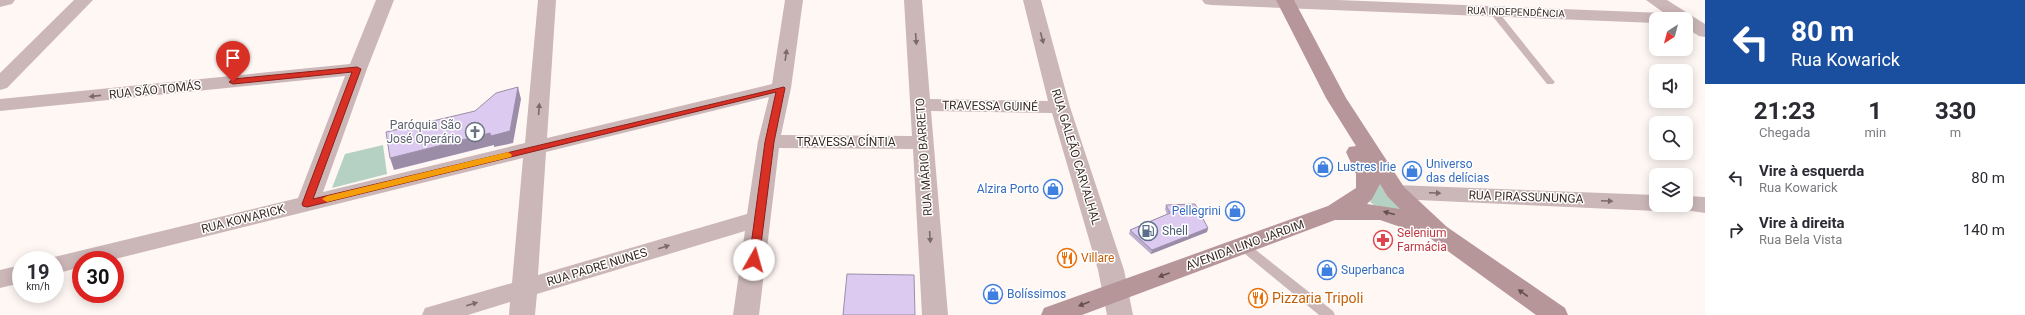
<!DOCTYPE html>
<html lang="pt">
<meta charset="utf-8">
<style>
body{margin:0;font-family:Roboto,sans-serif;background:#f7f7f7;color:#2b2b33;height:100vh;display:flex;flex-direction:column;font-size:15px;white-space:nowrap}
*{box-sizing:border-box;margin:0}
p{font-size:13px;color:#7c7c81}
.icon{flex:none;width:22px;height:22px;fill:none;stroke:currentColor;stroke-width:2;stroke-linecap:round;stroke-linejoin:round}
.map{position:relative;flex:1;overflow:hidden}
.details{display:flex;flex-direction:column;background:#fff;width:320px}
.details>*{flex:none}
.top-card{background:#1a4fa0;color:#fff;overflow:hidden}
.needle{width:26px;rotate:216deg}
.tools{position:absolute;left:1649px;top:12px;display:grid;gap:8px}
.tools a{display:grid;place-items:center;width:44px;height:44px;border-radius:8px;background:#fff;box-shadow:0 2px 10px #0003;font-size:20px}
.speed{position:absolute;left:12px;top:251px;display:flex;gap:8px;font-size:20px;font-weight:700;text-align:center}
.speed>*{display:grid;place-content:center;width:52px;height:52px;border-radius:50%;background:#fff;box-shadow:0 2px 10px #0003;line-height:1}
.speed small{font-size:10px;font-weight:400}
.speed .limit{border:6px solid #d22;background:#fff;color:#111}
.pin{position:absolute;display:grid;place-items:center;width:34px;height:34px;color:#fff;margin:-41px -17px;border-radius:50% 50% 50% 0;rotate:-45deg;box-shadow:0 0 4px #0007}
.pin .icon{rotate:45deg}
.me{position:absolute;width:44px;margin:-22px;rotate:7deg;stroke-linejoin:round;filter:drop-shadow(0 0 3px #0008)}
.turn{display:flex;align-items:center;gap:14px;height:84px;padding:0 20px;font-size:18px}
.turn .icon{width:52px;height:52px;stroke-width:2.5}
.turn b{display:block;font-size:28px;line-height:34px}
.eta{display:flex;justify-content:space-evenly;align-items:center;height:68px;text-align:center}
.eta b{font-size:24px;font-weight:700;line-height:28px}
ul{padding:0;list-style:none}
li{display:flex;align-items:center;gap:12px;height:52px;padding:0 20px}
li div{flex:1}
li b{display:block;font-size:15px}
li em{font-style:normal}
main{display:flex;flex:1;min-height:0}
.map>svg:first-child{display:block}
</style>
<main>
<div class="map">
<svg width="1705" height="315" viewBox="0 0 1705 315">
<rect width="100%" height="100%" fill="#fff7f3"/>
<!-- green -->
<path fill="#b5d1c3" d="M383 145 387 174 332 188 345 154Z
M1360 147 1403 208 1399 210 1374 205 1370 202 1377 187Z"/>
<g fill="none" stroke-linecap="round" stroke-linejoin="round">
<!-- service -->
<path fill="#ccb7b8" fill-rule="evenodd" d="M1493 8 1496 9 1553 80 1555 82 1553 84H1547L1490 13V9Z
M1243 242 1247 243 1333 311 1335 315H1319L1239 249 1237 246 1239 243Z"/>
<!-- minor -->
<path fill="#ccb7b8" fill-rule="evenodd" d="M0 0H15L12 4 0 7Z
M376 0H394L367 69 323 192 525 143 538 0H556L547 138 772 84 785 0H803L791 88 781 135 912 136 904 0H922L930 99 1048 101 1023 0H1041L1070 107 1124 270 1133 315H1107L1098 270 1052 113 931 111 948 315H922L913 149 779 148 759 315H733L745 231 537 294 535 315H509L510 302 468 315H422L425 308 512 283 523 158 111 260H81V267L55 274V260H45L46 259 298 198 345 76 0 111V99L350 64ZM769 97 758 141 747 214 538 275 546 152Z
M1202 0H1338L1664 13 1646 0H1667L1705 24V37L1699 36 1686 28V19H1656V23L1211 5 1205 4Z
M1396 185 1656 195V205H1666L1664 208 1656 211 1396 199 1388 197 1384 192 1388 187Z
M1686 196 1705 197V213L1678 209 1675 205H1686Z
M21 265V283L0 288V270Z"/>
<!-- tertiary -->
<path fill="#ccb7b8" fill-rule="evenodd" d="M74 0H93L7 88 0 90V73Z"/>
<!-- secondary -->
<path fill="#b69698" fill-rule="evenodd" d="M1276 0H1294L1346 98 1404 187 1447 227 1565 308 1568 315H1536L1427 236 1380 220H1335L1082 315H1041L1044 308 1328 206 1356 188V174L1346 152 1349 147 1356 146 1326 98ZM1380 184 1388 197 1400 209 1367 204 1372 199Z"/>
</g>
<!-- wall -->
<path fill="#beaece" d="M1166 205 1208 228 1207 232 1151 254 1129 234 1130 230 1167 214 1165 209Z"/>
<!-- shaded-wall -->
<path fill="#9b8da8" d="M518 87 521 99 513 143 494 147V145L394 170 390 158 490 133Z
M1208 228 1207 232 1151 254 1152 250Z"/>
<!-- building -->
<path fill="#ddcaf0" stroke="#9b8da8" d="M518 87 510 131 491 136 490 133 390 158 386 132 475 111 496 93Z
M1195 204 1208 228 1152 250 1130 230 1170 213 1166 205Z
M847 274 914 275 915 315H843Z"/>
<!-- one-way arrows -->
<defs><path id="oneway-solid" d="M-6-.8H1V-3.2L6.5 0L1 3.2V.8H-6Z"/></defs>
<g fill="#7c6a67">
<use href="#oneway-solid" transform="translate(1042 38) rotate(75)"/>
<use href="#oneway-solid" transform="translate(916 39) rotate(86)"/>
<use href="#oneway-solid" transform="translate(786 55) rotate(-82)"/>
<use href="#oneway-solid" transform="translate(95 96) rotate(174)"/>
<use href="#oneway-solid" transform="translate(539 109) rotate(-86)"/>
<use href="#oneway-solid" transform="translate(1435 193) rotate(2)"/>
<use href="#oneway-solid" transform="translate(1607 201) rotate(2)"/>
<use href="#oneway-solid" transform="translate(930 237) rotate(86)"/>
<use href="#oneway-solid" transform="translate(664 247) rotate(-17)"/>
<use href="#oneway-solid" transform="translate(472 304) rotate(-16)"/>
</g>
<g fill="#65504d">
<use href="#oneway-solid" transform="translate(1389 213) rotate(-165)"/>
<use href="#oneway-solid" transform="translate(1164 275) rotate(160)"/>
<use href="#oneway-solid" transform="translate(1523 293) rotate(-145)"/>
<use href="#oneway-solid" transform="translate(1084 304) rotate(159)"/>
</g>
<!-- route -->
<path fill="#d93025" stroke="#8d1f18" d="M357 67 361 69 313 199 784 87 785 88 774 142 759 260 754 263 749 260 765 142 776 92 307 207 303 206 302 204 352 72 233 84 229 82 233 79Z"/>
<!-- slow -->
<path fill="#f59e0b" d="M508 152 512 155 511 157 327 202 322 199 327 196Z"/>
<!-- icons -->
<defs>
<symbol id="church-ring" viewBox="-11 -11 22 22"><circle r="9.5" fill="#fff" stroke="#6b7280" stroke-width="1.5"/><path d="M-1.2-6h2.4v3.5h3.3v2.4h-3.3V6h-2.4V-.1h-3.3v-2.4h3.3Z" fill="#6b7280"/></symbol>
<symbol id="shop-ring" viewBox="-11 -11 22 22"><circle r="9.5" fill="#fff" stroke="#3f7fe0" stroke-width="1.5"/><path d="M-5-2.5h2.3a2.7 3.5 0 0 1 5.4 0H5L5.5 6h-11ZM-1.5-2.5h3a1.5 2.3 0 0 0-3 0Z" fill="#3f7fe0"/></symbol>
<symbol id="fuel-ring" viewBox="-11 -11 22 22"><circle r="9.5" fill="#fff" stroke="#5c6f8a" stroke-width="1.5"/><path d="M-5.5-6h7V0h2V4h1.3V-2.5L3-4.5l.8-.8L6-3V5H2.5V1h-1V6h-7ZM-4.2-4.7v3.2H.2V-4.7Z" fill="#5c6f8a"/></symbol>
<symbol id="pharmacy-ring" viewBox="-11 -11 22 22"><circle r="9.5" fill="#fff" stroke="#e0444e" stroke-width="1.5"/><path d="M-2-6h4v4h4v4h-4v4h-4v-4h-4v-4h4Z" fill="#e0444e"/></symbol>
<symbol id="restaurant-ring" viewBox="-11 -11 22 22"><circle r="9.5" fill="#fff" stroke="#e8710a" stroke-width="1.5"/><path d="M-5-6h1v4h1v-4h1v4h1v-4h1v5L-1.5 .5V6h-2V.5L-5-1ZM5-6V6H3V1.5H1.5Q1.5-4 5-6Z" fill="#e8710a"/></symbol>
</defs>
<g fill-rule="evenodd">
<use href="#church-ring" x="464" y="121" width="22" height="22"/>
<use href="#shop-ring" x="1312" y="156" width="22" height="22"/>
<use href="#shop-ring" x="1401" y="160" width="22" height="22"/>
<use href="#shop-ring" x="1042" y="178" width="22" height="22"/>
<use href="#shop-ring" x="1224" y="200" width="22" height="22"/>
<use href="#fuel-ring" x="1137" y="220" width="22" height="22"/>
<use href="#pharmacy-ring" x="1372" y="229" width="22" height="22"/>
<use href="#restaurant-ring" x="1056" y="247" width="22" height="22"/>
<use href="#shop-ring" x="1316" y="259" width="22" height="22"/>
<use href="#shop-ring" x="982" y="283" width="22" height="22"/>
<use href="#restaurant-ring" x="1247" y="287" width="22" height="22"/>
</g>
<g text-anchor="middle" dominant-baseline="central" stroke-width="3" stroke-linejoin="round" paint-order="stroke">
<!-- far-street labels -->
<g font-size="10" fill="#3a2b25" stroke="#fff">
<text transform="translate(1516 12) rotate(2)">RUA INDEPENDÊNCIA</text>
</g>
<!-- street labels -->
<g font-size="12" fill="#3a2b25" stroke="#fff">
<text transform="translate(155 90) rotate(-6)">RUA SÃO TOMÁS</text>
<text transform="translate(990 106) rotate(1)">TRAVESSA GUINÉ</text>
<text x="846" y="142">TRAVESSA CÍNTIA</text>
<text transform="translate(924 157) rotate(-94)">RUA MÁRIO BARRETO</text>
<text transform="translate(1076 157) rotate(73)">RUA GALEÃO CARVALHAL</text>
<text transform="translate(1526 197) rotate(2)">RUA PIRASSUNUNGA</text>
<text transform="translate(243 219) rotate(-14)">RUA KOWARICK</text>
<text transform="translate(1245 245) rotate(-20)">AVENIDA LINO JARDIM</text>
<text transform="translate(597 267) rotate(-17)">RUA PADRE NUNES</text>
</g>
<!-- worship labels -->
<g font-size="12" fill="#5b616d" stroke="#fff" text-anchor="end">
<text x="461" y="125">Paróquia São<tspan x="461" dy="14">José Operário</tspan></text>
</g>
<!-- shop labels -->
<g font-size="12" fill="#366cbe" stroke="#fff" text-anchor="start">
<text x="1426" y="164">Universo<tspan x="1426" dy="14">das delícias</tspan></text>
<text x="1337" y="167">Lustres Irie</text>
<text x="1039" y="189" text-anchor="end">Alzira Porto</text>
<text x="1221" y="211" text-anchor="end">Pellegrini</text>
<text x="1341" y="270">Superbanca</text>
<text x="1007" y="294">Bolíssimos</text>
</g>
<!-- service labels -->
<g font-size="12" fill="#4e5e75" stroke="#fff" text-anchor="start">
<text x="1162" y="231">Shell</text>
</g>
<!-- health labels -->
<g font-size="12" fill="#be3a42" stroke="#fff" text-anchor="start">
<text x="1397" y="233">Selenium<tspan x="1397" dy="14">Farmácia</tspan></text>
</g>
<!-- food labels -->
<g font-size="12" fill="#c56008" stroke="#fff" text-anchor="start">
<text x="1081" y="258">Villare</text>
</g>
<!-- near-food labels -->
<g font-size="14" fill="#c56008" stroke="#fff" text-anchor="start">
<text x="1272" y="298">Pizzaria Tripoli</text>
</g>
</g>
</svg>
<div class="tools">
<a><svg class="needle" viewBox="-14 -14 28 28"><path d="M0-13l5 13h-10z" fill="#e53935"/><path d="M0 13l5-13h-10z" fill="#7c7c81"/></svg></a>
<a><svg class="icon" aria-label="sound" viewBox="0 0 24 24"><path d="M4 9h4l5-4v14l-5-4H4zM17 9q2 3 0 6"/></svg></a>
<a><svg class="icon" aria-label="search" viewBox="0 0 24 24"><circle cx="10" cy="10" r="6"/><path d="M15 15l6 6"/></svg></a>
<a><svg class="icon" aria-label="layers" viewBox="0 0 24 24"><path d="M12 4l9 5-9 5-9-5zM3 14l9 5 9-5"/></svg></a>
</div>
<div class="speed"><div>19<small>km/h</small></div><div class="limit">30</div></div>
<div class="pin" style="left:233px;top:82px;background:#d93025"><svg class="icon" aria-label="arrive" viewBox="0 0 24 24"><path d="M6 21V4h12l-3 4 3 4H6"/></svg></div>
<svg class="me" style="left:754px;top:260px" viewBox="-20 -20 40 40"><circle r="19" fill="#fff"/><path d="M0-13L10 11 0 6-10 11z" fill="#d93025"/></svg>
</div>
<section class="details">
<div class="top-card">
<div class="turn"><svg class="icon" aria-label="left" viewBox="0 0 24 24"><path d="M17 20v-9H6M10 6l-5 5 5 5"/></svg><div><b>80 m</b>Rua Kowarick</div></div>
</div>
<div class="eta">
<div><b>21:23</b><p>Chegada</p></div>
<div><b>1</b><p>min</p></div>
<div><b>330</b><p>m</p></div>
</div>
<ul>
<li><svg class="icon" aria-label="left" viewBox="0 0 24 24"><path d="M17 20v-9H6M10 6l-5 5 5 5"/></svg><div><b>Vire à esquerda</b><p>Rua Kowarick</p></div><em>80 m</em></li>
<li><svg class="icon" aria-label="right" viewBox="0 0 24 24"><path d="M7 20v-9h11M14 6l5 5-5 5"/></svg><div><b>Vire à direita</b><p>Rua Bela Vista</p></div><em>140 m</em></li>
</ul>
</section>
</main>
